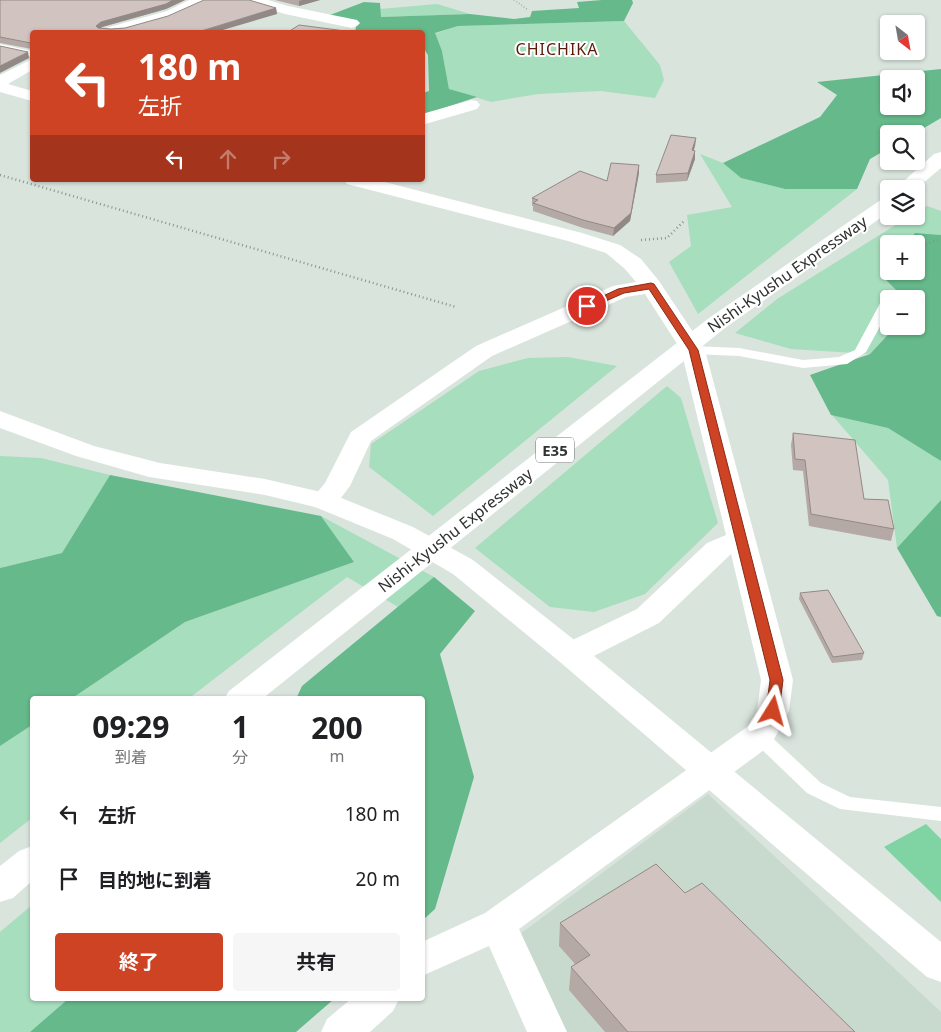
<!DOCTYPE html>
<html lang="ja">
<meta charset="utf-8">
<style>
body{margin:0;font-family:"Noto Sans","Noto Sans JP",sans-serif;background:#f6f6f6;color:#202124;height:100vh;display:flex;flex-direction:column;font-size:19px;white-space:nowrap}
*{box-sizing:border-box;margin:0}
p{font-size:16px;color:#757577}
.icon{flex:none;width:28px;height:28px;fill:none;stroke:currentColor;stroke-width:2;stroke-linecap:round;stroke-linejoin:round}
.map{position:relative;flex:1;overflow:hidden}
.side{position:absolute;left:30px;top:696px;width:395px;height:305px;display:flex;flex-direction:column;background:#fff;border-radius:5px;box-shadow:0 1px 4px #0004}
.side>*{flex:none}
.hud{position:absolute;left:30px;top:30px;width:395px;height:152px;border-radius:5px;box-shadow:0 1px 4px #0004;background:#cd4324;color:#fff;overflow:hidden}
.needle{width:32px;rotate:149deg}
.tools{position:absolute;left:880px;top:15px;display:grid;gap:10px}
.tools a{display:grid;place-items:center;width:45px;height:45px;border-radius:5px;background:#fff;box-shadow:0 1px 4px #0004;font-size:25px}
.pin{position:absolute;display:grid;place-items:center;width:42px;height:42px;color:#fff;margin:-21px;border:2px solid #fff;border-radius:50%;box-shadow:0 1px 5px #0007}
.me{position:absolute;width:55px;margin:-28px;rotate:8deg;stroke-linejoin:round;filter:drop-shadow(0 0 4px #0008)}
.turn{display:flex;align-items:center;gap:18px;height:105px;padding:0 25px;font-size:22px}
.turn .icon{width:65px;height:65px;stroke-width:2.5}
.turn b{display:block;font-size:35px;line-height:42px}
.lanes{display:flex;align-items:center;height:48px;padding:0 25px;background:#0003;justify-content:center;gap:25px;direction:ltr}
.lanes .off{opacity:.35}
.eta{display:flex;justify-content:space-evenly;align-items:center;height:85px;text-align:center}
.eta b{font-size:30px;font-weight:700;line-height:35px}
.button{display:flex;gap:10px;margin-top:auto;padding:10px 25px}
.button a{flex:1;height:58px;border-radius:5px;background:#cd4324;color:#fff;font-size:20px;font-weight:700;line-height:58px;text-align:center}
.button a+a{background:#f6f6f6;color:#202124}
ul{padding:0;list-style:none}
li{display:flex;align-items:center;gap:15px;height:65px;padding:0 25px}
li div{flex:1}
li b{display:block;font-size:19px}
li em{font-style:normal}
.map>svg:first-child{display:block}
</style>
<div class="map">
<svg width="941" height="1032" viewBox="0 0 941 1032">
<rect width="100%" height="100%" fill="#d9e4dd"/>
<!-- built -->
<path fill="#c8dace" d="M708 794 941 1012V1032H565L520 934Z"/>
<!-- green -->
<path fill="#a7debd" d="M437 4 470 14 381 17 380 9Z
M624 21 660 65 664 80 655 98 601 91 538 94 491 102 449 89 442 51 434 34 458 26Z
M700 154 723 163 741 178 785 189H857L698 314 669 262 691 246 687 215 732 207Z
M927 206 941 211V235L915 233 907 244H889V271L884 278 905 299H889V326H896L870 354 791 349 735 333 777 299 910 216H916V212Z
M568 357 617 366 433 516 369 467 371 444 479 371 528 358Z
M667 386 681 398 718 523 645 594 594 612 550 607 475 548Z
M832 415 888 428 941 461V500L897 548 888 480Z
M0 456 41 458 110 475 62 553 0 568Z
M321 516 434 577 398 607 347 577 188 699H71L185 622 354 562Z
M32 725V818L0 843V746Z
M32 905V999H68L30 1032H0V932Z"/>
<!-- forest -->
<path fill="#65b98a" fill-rule="evenodd" d="M602 0H632L633 3 624 21 458 26 435 33 442 51 449 89 477 97 423 115V93L429 91 428 55 423 47 422 32H355L357 22 330 15 364 2 380 3 381 17 470 14 514 19 530 17 532 11 579 8 577 2Z
M941 69V118L914 134H889V148L870 159 857 189H785L741 178 723 163 820 117 837 95 817 82ZM889 79H916V106H889Z
M915 233 941 235V461L888 428 831 415 810 375 870 354 896 326H916V299H905L884 278 889 271H916V244H907Z
M110 475 321 516 354 562 185 622 71 699H32V725L0 746V568L62 553Z
M941 500V617L937 616 897 548Z
M434 577 475 611 440 654 474 777 435 909 423 920 422 699H296L302 686Z
M68 999H334L296 1032H30Z"/>
<!-- water -->
<path fill="#80d4a4" d="M926 824 941 839V902L884 847Z"/>
<g fill="none" stroke-linecap="round" stroke-linejoin="round">
<!-- path-far1 -->
<path stroke="#8c948f" stroke-width="2" stroke-dasharray="0.5 2.5" stroke-linecap="butt" d="M514 0 527 9"/>
<!-- path -->
<path stroke="#8c948f" stroke-width="2.5" stroke-dasharray="1 3" stroke-linecap="butt" d="M0 175 456 307
M641 240 667 238 685 220
M916 262C921 250 926 239 941 241
M886 279 884 273 890 271"/>
<!-- lane -->
<path fill="#fff" fill-rule="evenodd" d="M0 44 32 51V57L0 50Z
M891 290 897 294 894 299H889V310L866 352 847 364 803 368 739 356 693 354 687 350 693 346 739 348 803 360 839 357 855 350 885 294Z
M759 729 765 731 821 783 850 797 941 807V821L840 809 807 793 753 741 750 736 753 731Z"/>
<!-- street -->
<path fill="#fff" fill-rule="evenodd" d="M189 0H208L206 3C176 18 133 37 99 32L102 29 167 11Z
M246 0H268L288 6 357 20 360 23 357 26 352 28 285 14 248 3Z
M32 59V70L8 84 32 91V101L0 92V75Z
M471 100 477 101 480 105 477 109 422 125V114Z
M344 180H377L582 233 620 245 641 259 659 281 705 350 793 680 789 711 771 745 519 929 567 1032H527L489 946 422 976V942L485 913 747 727 757 711 761 680 731 554 659 623 582 662 571 665 560 662 556 654 560 646 637 609 707 543 726 535 681 350 645 294 626 297 492 356 371 441 350 486 334 507 324 509 314 507 310 501 325 483 351 432 476 346 613 286 636 282 625 269 606 253 568 241 347 184Z
M351 999H399L393 1011 370 1032H321L327 1019Z"/>
<!-- secondary -->
<path fill="#fff" fill-rule="evenodd" d="M0 411 94 446 160 463 265 479 334 495 413 527 473 560 582 646 941 942V982L927 977 560 662 453 574 393 539 315 507 265 495 149 477 76 456 0 428Z"/>
<!-- highway -->
<path fill="#fff" fill-rule="evenodd" d="M941 152V168L916 189H895L934 154Z
M889 197V212L725 328 262 699H224L229 691 709 318 882 199Z
M32 846V881L13 898 0 902V866L19 851Z"/>
</g>
<!-- wall -->
<path fill="#b4a9a5" d="M0 0H185L166 9 102 27 100 28 111 29 125 28 276 8 277 14 32 49 0 43Z
M275 0H320L299 6Z
M696 138 695 146 694 150 695 151V159L687 181 656 183V175Z
M639 173 630 221 613 236 583 228 533 211V206H532V198Z
M793 433 864 499 894 529 891 541 809 526 803 471 793 470 791 445Z
M800 593 864 653 862 660 832 663 799 599Z
M685 893 855 1032H605L569 990 571 967 575 964 559 946 560 923Z"/>
<!-- shaded-wall -->
<path fill="#928986" d="M173 0H185L166 9 102 27 97 32 96 26 101 22Z
M302 0H320L299 6V1Z
M276 8 277 14 216 32H198Z
M28 52 29 58 0 73V66Z
M696 138 695 146 691 158 692 150Z
M695 151V159L687 181 688 173Z
M639 165V173L630 221 613 236 614 228Z"/>
<!-- building -->
<path fill="#d1c4c0" stroke="#928986" d="M0 0H173L166 4 101 22 96 26 98 28 111 29 125 28 168 16 204 0H249L276 8 198 32H32V54L31 43 0 37Z
M299 25 353 32H288Z
M0 46 28 52 0 66Z
M671 135 696 138 692 150 695 151 688 173 656 175Z
M611 163 639 165 631 213 614 228 583 220 533 203 538 200 532 198 580 171 607 181Z
M793 433 855 440 864 499 888 500 894 529 811 514 805 460 795 459Z
M828 590 864 653 833 657 800 593Z
M656 864 685 893 702 883 855 1032H628L571 967 590 955 560 923Z"/>
<!-- route -->
<path fill="#cd4324" stroke="#852c17" d="M651 283 654 284 698 350 783 680 779 711 777 714H768L766 711 770 680 689 350 649 289 624 293 590 308H584L582 306 618 289Z"/>
<g text-anchor="middle" dominant-baseline="central" stroke-width="4" stroke-linejoin="round" paint-order="stroke">
<!-- shield labels -->
<rect fill="#fff" stroke="#6e716f" stroke-width="1" x="536" y="437.5" width="38" height="25" rx="4"/>
<g font-size="15" font-weight="bold" fill="#303431">
<text x="555" y="450">E35</text>
</g>
<!-- far-quarter labels -->
<g font-size="16" letter-spacing="1" fill="#5b1909" stroke="#fff">
<text x="557" y="49">CHICHIKA</text>
</g>
<!-- street labels -->
<g font-size="16" fill="#303431" stroke="#fff">
<text transform="translate(787 274) rotate(-35)">Nishi-Kyushu Expressway</text>
<text transform="translate(455 530) rotate(-38)">Nishi-Kyushu Expressway</text>
</g>
</g>
</svg>
<div class="tools">
<a><svg class="needle" viewBox="-14 -14 28 28"><path d="M0-13l5 13h-10z" fill="#e53935"/><path d="M0 13l5-13h-10z" fill="#757577"/></svg></a>
<a><svg class="icon" aria-label="sound" viewBox="0 0 24 24"><path d="M4 9h4l5-4v14l-5-4H4zM17 9q2 3 0 6"/></svg></a>
<a><svg class="icon" aria-label="search" viewBox="0 0 24 24"><circle cx="10" cy="10" r="6"/><path d="M15 15l6 6"/></svg></a>
<a><svg class="icon" aria-label="layers" viewBox="0 0 24 24"><path d="M12 4l9 5-9 5-9-5zM3 14l9 5 9-5"/></svg></a>
<a>+</a>
<a>−</a>
</div>
<div class="pin" style="left:587px;top:306px;background:#d93025"><svg class="icon" aria-label="arrive" viewBox="0 0 24 24"><path d="M6 21V4h12l-3 4 3 4H6"/></svg></div>
<svg class="me" style="left:773px;top:711px" viewBox="-20 -20 40 40"><path d="M0-17L14 15 0 8-14 15z" fill="#cd4324" stroke="#fff" stroke-width="4"/></svg>
<div class="hud">
<div class="turn"><svg class="icon" aria-label="left" viewBox="0 0 24 24"><path d="M17 20v-9H6M10 6l-5 5 5 5"/></svg><div><b>180 m</b>左折</div></div>
<div class="lanes"><svg class="icon" aria-label="left" viewBox="0 0 24 24"><path d="M17 20v-9H6M10 6l-5 5 5 5"/></svg><svg class="icon off" aria-label="ahead" viewBox="0 0 24 24"><path d="M12 20V5M6 11l6-6 6 6"/></svg><svg class="icon off" aria-label="right" viewBox="0 0 24 24"><path d="M7 20v-9h11M14 6l5 5-5 5"/></svg></div>
</div>
<section class="side">
<div class="eta">
<div><b>09:29</b><p>到着</p></div>
<div><b>1</b><p>分</p></div>
<div><b>200</b><p>m</p></div>
</div>
<ul>
<li><svg class="icon" aria-label="left" viewBox="0 0 24 24"><path d="M17 20v-9H6M10 6l-5 5 5 5"/></svg><div><b>左折</b></div><em>180 m</em></li>
<li><svg class="icon" aria-label="arrive" viewBox="0 0 24 24"><path d="M6 21V4h12l-3 4 3 4H6"/></svg><div><b>目的地に到着</b></div><em>20 m</em></li>
</ul>
<div class="button"><a>終了</a><a>共有</a></div>
</section>
</div>
